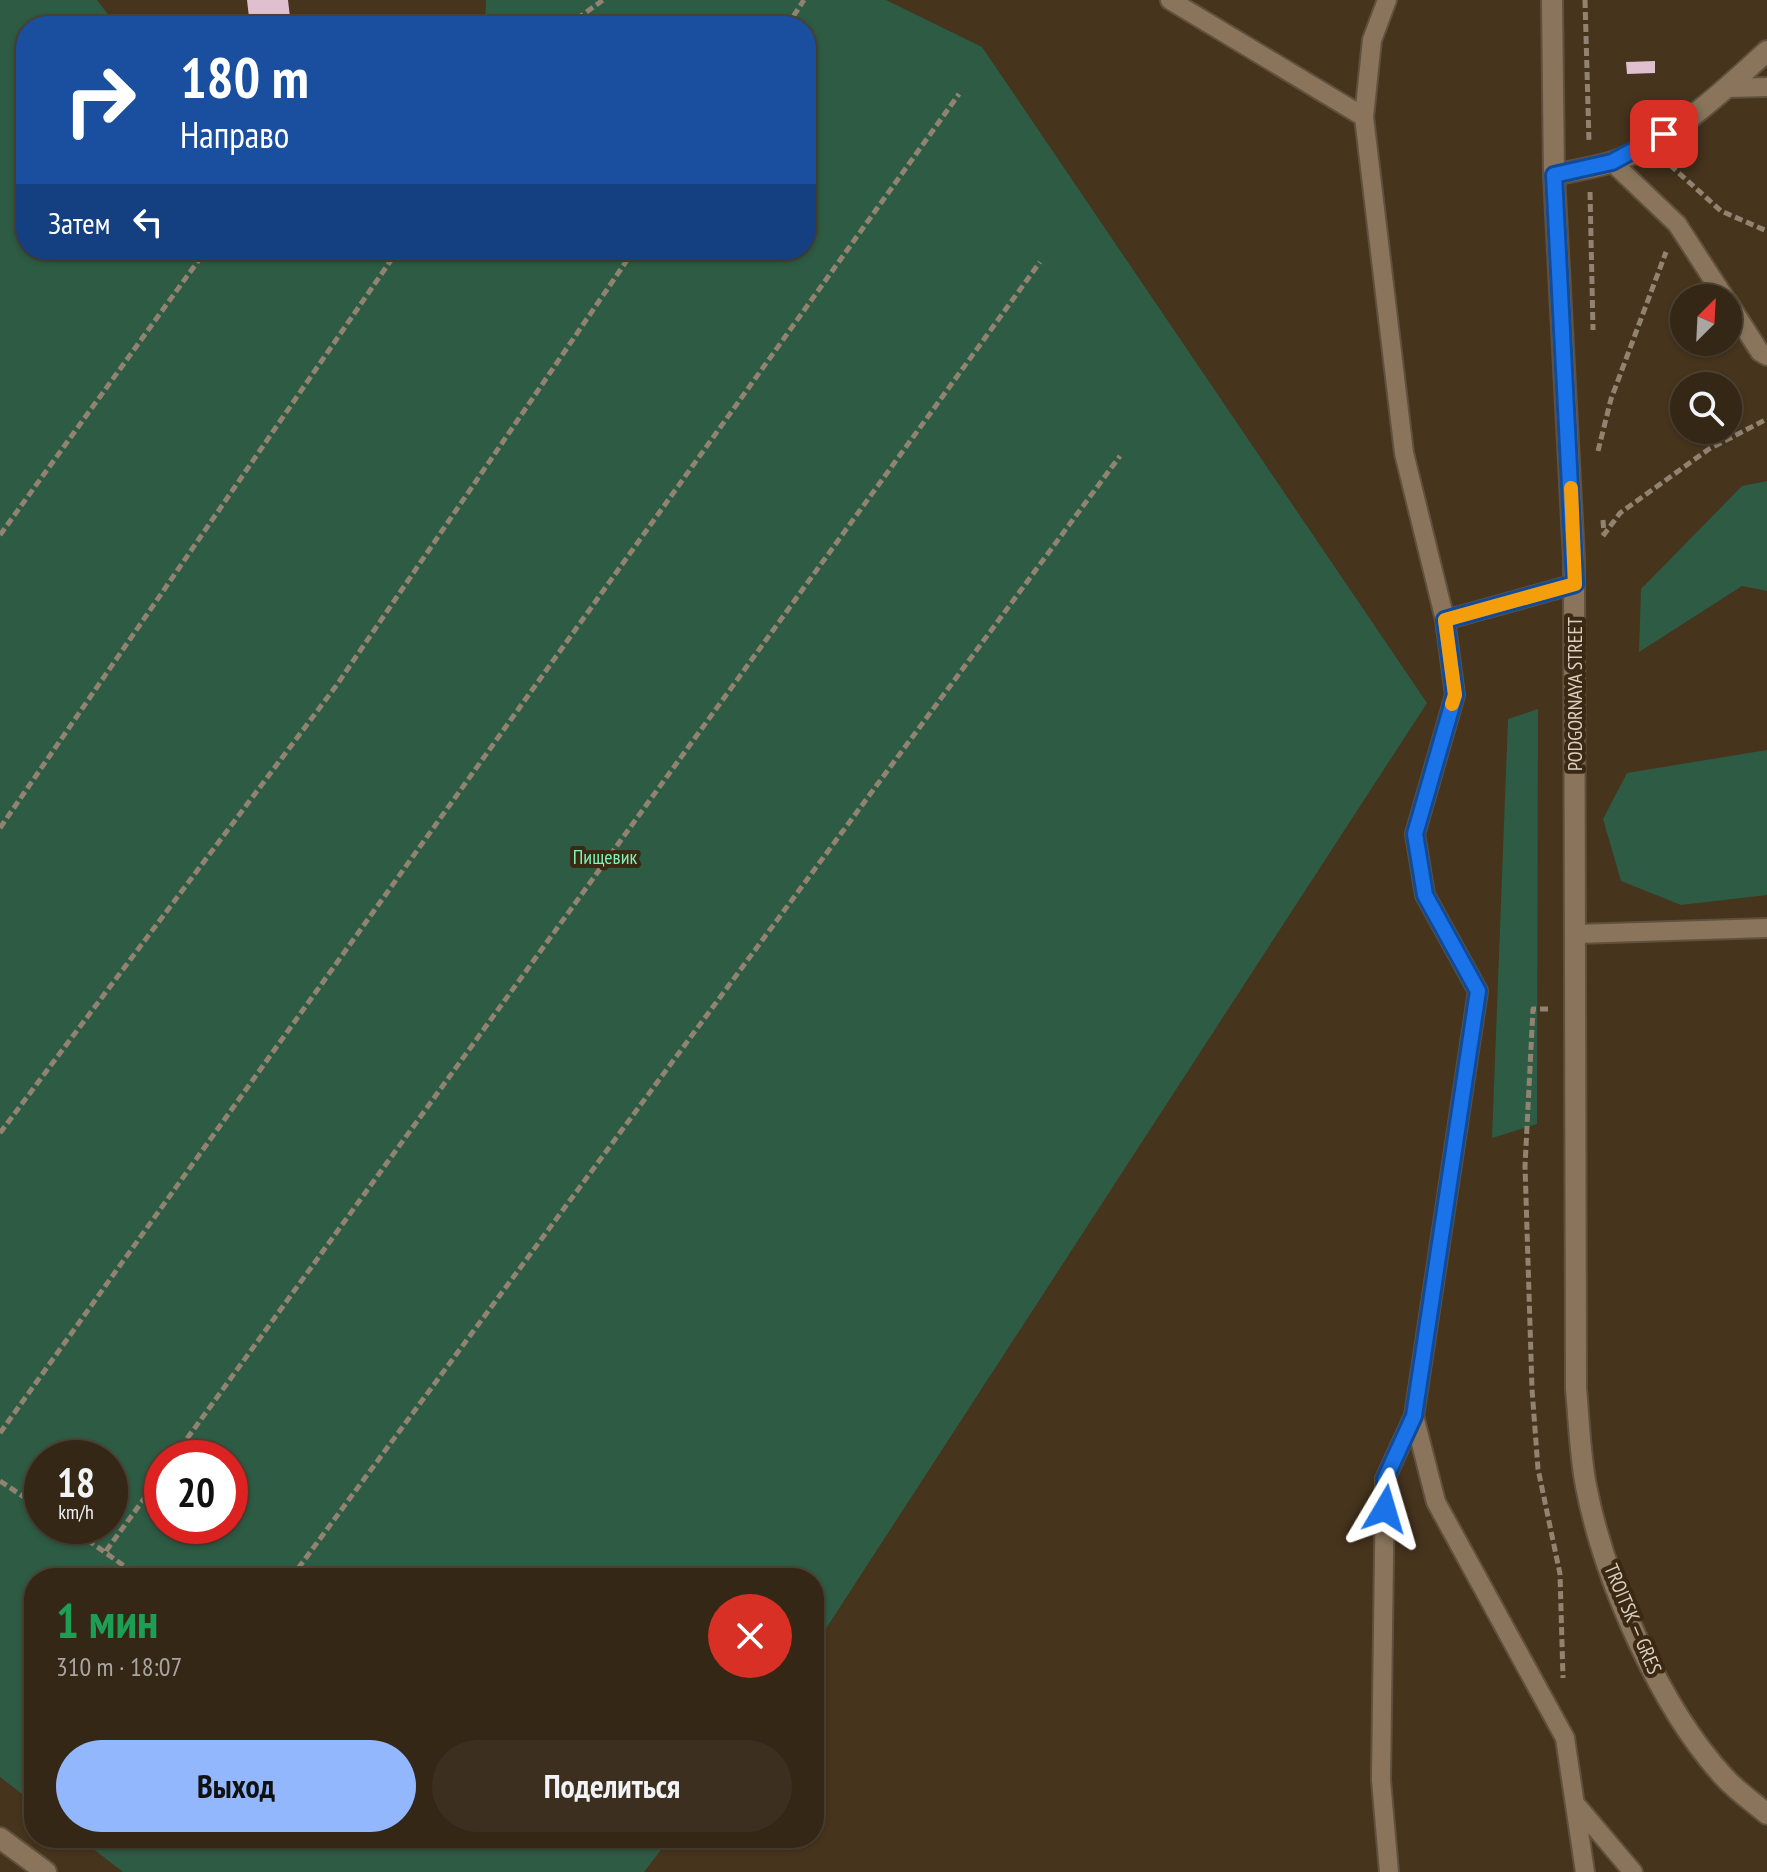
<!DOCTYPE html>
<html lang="ru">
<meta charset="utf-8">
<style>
body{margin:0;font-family:"PT Sans Narrow",sans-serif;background:#3c2f1f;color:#f1f3f6;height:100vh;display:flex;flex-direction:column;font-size:30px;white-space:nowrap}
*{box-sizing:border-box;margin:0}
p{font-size:26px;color:#a9a5a1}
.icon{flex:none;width:44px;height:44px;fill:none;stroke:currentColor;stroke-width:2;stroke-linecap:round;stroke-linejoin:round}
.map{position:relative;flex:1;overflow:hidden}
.drawer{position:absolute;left:24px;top:1568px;width:800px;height:280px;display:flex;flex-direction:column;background:#342716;border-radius:32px;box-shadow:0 2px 6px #0004,0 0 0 2px #4e4435}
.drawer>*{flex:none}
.banner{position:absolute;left:16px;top:16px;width:800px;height:244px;border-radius:32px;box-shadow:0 2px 6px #0004,0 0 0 2px #4e4435;background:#1a4fa0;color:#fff;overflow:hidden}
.needle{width:52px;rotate:24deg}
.buttons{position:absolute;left:1670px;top:284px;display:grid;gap:16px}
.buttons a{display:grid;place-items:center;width:72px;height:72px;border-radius:50%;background:#342716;box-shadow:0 2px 6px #0004,0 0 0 2px #4e4435;font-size:40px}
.speed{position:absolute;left:24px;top:1440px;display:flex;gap:16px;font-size:40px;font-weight:700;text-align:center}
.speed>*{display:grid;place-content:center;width:104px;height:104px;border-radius:50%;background:#342716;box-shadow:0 2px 6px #0004,0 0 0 2px #4e4435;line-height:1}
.speed small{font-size:20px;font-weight:400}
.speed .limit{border:12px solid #d22;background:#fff;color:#111}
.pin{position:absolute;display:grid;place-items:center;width:68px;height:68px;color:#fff;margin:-34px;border-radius:16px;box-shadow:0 4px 12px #0006}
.me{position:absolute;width:88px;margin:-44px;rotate:7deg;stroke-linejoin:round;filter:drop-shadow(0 0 6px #0008)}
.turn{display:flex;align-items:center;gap:28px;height:168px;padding:0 32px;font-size:36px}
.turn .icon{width:104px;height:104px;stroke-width:2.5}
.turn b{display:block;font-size:56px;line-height:68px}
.then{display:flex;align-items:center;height:76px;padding:0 32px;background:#0003;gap:16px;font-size:30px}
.round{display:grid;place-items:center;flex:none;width:84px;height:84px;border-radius:42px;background:#3c2f1f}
.head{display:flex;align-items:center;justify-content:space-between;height:136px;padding:0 32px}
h1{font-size:48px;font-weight:700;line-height:60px;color:#1e9e55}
.cta{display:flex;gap:16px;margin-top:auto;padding:16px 32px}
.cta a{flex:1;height:92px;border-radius:48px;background:#93b7fd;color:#111;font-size:32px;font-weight:700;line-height:92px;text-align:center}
.cta a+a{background:#3c2f1f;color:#f1f3f6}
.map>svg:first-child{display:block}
</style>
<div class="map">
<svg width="1767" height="1872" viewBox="0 0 1767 1872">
<rect width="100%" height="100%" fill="#46341d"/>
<!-- green -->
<path fill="#2d5b44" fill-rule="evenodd" d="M0 0H97L117 26H26V250H806V26H485L486 0H886L982 47 1427 703 814 1647V1578H34V1803L0 1777ZM110 1458V1526H42V1458ZM230 1458V1526H162V1458Z
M1767 481V591L1742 586 1639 652 1641 589 1742 486Z
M1538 709 1537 1124 1492 1138 1508 719Z
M1767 750V895L1681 905 1621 881 1603 819 1627 773Z
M79 1838H670L644 1872H123Z"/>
<!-- building -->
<path fill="#e0bfd0" d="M247 0H288L291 26H250Z
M1655 61V73L1627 74 1626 62Z"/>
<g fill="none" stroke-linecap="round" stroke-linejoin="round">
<defs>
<path id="lane" d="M1170 0 1364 117
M1387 0 1372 40 1364 117 1404 453 1445 620 1455 695 1415 834 1425 895 1478 991 1414 1416 1436 1502 1565 1738 1585 1872
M1727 88 1767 87
M1612 162 1677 224 1725 298
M1728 302 1760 352 1767 356
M1445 620 1575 584
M1576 934 1767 928
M1578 1807 1633 1872
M1389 1872 1381 1780 1385 1479 1414 1416"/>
<path id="street" d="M1554 175C1572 171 1591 168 1609 163 1664 147 1726 89 1767 51
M0 1838 46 1872"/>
<path id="secondary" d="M1552 0 1554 175 1574 559 1576 1389C1579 1421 1580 1455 1586 1486 1604 1579 1660 1708 1725 1778 1737 1791 1753 1802 1767 1814"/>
</defs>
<!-- lane casing -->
<use href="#lane" stroke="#60513e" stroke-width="22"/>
<!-- street casing -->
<use href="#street" stroke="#60513e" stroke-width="24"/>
<!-- secondary casing -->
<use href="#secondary" stroke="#60513e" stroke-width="24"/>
<!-- path -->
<path stroke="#928371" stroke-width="5" stroke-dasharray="8 4" stroke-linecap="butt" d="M1585 0 1589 142
M567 26 603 0
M787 26 804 0
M1670 165 1721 211 1767 231
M1590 192 1593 330
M1598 451 1611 399 1666 252
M1603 520 1604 535
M0 535 206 250
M1603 536 1620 513 1709 449 1767 419
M0 828 398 250
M1548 1009H1533L1525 1166 1532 1389 1538 1469 1560 1574 1563 1678
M0 1133 336 686 634 250
M0 1433 959 94
M173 1458 1040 262
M0 1481 42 1509
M68 1526 141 1578
M106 1551 162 1474
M291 1578 1120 456"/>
<!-- lane -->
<use href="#lane" stroke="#8a755c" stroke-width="18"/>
<!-- street -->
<use href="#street" stroke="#8a755c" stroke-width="20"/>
<!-- secondary -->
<use href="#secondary" stroke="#8a755c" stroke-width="20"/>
</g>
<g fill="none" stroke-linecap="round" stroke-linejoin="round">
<defs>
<path id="route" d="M1385 1509V1479L1414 1416 1478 991 1425 895 1415 834 1455 695 1445 620 1575 584 1554 175 1612 162 1664 134"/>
</defs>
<!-- route casing -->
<use href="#route" stroke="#114b97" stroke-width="20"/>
<!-- route -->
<use href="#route" stroke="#1a73e8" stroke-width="14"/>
<!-- slow -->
<path stroke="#f59e0b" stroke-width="14" d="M1452 704 1455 695 1445 620 1575 584 1571 488"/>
</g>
<g text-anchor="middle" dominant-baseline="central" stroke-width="8" stroke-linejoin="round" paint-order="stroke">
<!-- street labels -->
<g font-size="20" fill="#dbd0c2" stroke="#3b2913">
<text transform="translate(1575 694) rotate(-90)">PODGORNAYA STREET</text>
<text transform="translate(1633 1619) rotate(67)">TROITSK — GRES</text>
</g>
<!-- park labels -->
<g font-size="20" fill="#7df4b9" stroke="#3b2913">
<text x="605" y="857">Пищевик</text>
</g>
</g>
</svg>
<div class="buttons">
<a><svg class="needle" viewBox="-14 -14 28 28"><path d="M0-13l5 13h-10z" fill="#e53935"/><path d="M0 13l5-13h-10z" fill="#a9a5a1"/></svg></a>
<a><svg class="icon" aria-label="search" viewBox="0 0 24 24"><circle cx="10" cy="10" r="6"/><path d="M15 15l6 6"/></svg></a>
</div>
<div class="speed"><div>18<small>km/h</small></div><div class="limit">20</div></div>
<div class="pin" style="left:1664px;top:134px;background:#d93025"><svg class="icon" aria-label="arrive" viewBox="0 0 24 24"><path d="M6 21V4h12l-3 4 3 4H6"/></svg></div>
<svg class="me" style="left:1385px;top:1509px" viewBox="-20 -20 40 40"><path d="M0-17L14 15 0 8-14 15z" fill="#1a73e8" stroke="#fff" stroke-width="4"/></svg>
<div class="banner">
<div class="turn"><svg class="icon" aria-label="right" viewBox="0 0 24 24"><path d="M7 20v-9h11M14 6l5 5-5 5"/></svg><div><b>180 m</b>Направо</div></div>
<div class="then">Затем<svg class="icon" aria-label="left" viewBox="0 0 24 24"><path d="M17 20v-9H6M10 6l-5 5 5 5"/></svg></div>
</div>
<section class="drawer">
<div class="head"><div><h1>1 мин</h1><p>310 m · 18:07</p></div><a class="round" style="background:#d93025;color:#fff"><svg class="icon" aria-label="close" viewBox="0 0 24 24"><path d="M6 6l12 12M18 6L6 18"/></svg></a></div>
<div class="cta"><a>Выход</a><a>Поделиться</a></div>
</section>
</div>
